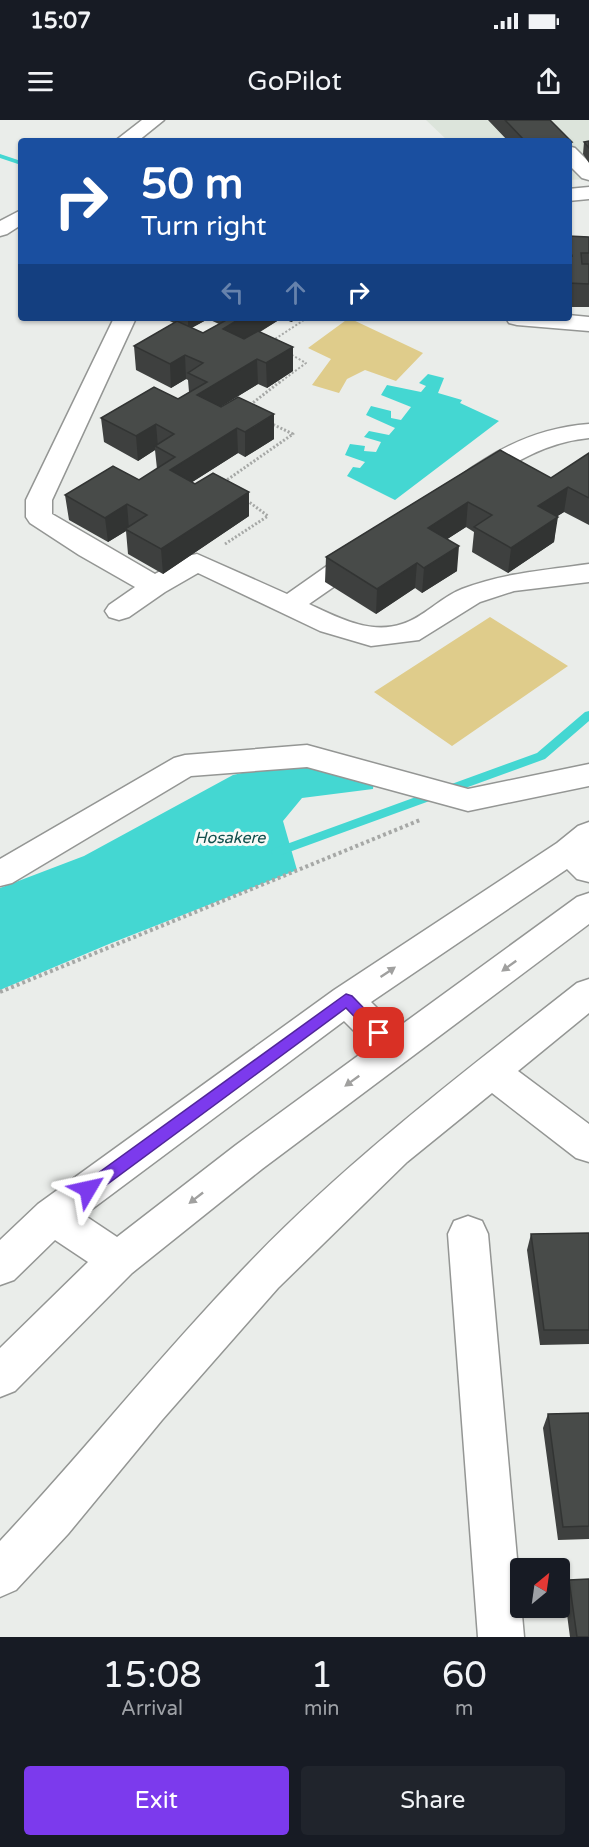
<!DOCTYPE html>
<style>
body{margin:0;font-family:"Varela Round",sans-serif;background:#20242c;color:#f1f3f6;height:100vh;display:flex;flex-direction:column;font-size:22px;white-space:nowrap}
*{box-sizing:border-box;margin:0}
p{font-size:20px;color:#9ea1a6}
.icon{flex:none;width:33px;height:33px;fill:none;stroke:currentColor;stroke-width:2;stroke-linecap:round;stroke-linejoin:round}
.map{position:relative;height:1517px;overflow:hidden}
.panel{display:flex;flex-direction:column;background:#171b24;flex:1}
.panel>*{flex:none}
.hud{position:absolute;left:18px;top:18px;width:554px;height:183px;border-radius:6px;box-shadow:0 2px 4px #0004;background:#1a4fa0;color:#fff;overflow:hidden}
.needle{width:39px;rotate:29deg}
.tools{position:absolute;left:510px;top:1438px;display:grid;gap:12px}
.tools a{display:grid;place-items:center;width:60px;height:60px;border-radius:6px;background:#171b24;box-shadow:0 2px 4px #0004;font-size:30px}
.pin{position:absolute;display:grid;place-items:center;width:51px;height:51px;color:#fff;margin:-26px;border-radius:12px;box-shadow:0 3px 9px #0006}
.me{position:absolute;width:66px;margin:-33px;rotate:54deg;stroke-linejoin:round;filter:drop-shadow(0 0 4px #0008)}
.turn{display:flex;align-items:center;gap:21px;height:126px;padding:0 24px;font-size:27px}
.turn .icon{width:78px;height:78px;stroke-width:2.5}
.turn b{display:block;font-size:42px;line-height:51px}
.lanes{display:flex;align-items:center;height:57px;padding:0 24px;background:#0003;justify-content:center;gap:30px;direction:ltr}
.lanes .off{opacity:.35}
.eta{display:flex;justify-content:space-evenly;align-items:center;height:102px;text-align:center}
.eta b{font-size:36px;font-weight:600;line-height:42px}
.action{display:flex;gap:12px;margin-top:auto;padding:12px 24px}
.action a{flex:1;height:69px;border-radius:6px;background:#7c3aed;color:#fff;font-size:24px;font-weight:600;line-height:69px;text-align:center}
.action a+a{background:#20242c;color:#f1f3f6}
.status{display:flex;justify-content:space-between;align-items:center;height:42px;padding:0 30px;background:#171b24;direction:ltr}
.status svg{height:16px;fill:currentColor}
header{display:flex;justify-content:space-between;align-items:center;height:78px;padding:0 24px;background:#171b24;font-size:27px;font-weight:600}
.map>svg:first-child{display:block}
</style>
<div class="status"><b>15:07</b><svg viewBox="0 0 49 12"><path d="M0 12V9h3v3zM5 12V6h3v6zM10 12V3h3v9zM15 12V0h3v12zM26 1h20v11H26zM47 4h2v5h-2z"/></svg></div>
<header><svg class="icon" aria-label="menu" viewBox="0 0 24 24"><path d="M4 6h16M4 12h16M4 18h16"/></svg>GoPilot<svg class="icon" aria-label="share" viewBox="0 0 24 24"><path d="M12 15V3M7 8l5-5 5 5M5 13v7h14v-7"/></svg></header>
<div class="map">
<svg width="589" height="1517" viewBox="0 0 589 1517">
<rect width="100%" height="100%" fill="#eaedea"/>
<!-- built -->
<path fill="#dce4db" d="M426 0H589V59L569 60 568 21H448Z"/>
<!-- green -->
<path fill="#dfcc8b" d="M349 198 423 233 396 261 365 250 347 259 339 273 312 265 331 239 308 228Z
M490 497 568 546 452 626 374 572Z"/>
<!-- water -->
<path fill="#44d7d2" d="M428 254 444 258 438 273 462 280 460 283 499 301 395 380 347 356 353 347 360 348 365 342 345 335 350 324 365 326 364 331 376 332 381 322 364 317 369 311 389 315 395 308 366 295 371 286 391 291V298L401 300 411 287 381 275 387 265 421 272 426 266 419 263Z
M300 640 374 660 373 669 302 678 283 701 297 750 109 824 0 870V768L84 736 233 655Z"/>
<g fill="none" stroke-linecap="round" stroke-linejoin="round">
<!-- stream -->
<path fill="#44d7d2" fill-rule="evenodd" d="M0 34 21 41V45L0 38Z
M589 591V601L545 639 281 735H273L271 732 273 729 537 633 585 592Z"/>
<defs>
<path id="minor" d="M142 0H164L138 21H115Z
M568 26 575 28 589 42V60L582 58 568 44Z
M589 67V79L568 81V69Z
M21 90V105L7 114 0 116V101Z
M568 195 589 197V211L517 205 509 203 506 198H568Z
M114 198H136L52 380V394L155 454 187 436 197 434 287 474 351 429 361 427 371 429 375 435 371 441 309 484C337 497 370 515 402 504 423 498 441 477 462 469 503 453 546 450 589 444V462L514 471 480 482 419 520 371 526 320 511 198 453 165 472 129 497 119 500 109 497 105 491 109 485 135 467 79 435 30 403 26 397V380Z
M589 304V318C547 322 514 342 480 365L471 368 462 365 458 360C464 351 475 346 484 340 517 319 550 307 589 304Z
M307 625 468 669 589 644V666L468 691 307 647 191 656 12 763 0 766V739L174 638 185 635Z
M589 702V762L577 759 567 749 371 882 397 908 577 777 589 773V804L262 1049 132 1153 15 1271 0 1277V1228L88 1142 55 1120 14 1160 0 1165V1120L38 1084 334 870 557 723 578 706ZM344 901 370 927 236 1025 117 1117 84 1095Z
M589 859V893L518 951 589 1004V1042L576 1038 492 973 407 1042 278 1168 162 1300 68 1414 16 1470 0 1477V1421C85 1330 162 1233 249 1143 349 1039 464 952 577 863Z
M468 1096 482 1101 488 1114 524 1517H478L448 1114 454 1101Z"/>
</defs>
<!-- minor casing -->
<use href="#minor" stroke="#949694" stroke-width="3"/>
<!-- path-far2 -->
<path stroke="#a6a8a6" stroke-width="2" stroke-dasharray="2 2" stroke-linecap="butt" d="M272 221 307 198
M279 263 306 243 290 234"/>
<!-- path-far1 -->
<path stroke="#a6a8a6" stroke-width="3" stroke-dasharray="2 2" stroke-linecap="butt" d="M250 285 281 261
M224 362 293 314 270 303
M225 424 268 396 245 379"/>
<!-- path -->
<path stroke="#a6a8a6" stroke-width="4" stroke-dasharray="3 3" stroke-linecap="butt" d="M0 872 420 700"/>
<!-- minor -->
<use href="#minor" fill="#fff" fill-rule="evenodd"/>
</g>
<!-- wall -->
<path fill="#3e403f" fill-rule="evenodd" d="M488 0H550L572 22 570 39H568V21H508Z
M589 21V43L583 34 584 22Z
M568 116 589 117V187H568Z
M163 198H299L291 202 282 198 260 212 293 227V251L267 268 258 264 220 287 274 319 245 337 238 333 192 362 249 396 163 454 128 434 126 411 108 422 69 400 65 375 139 360 157 349 155 330 138 341 104 322 101 298 178 279 189 272 188 260 186 259 171 268 136 250 134 226 174 203ZM208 199 219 204 203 213 191 208Z
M500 330 551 358 589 333V405L564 392 557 396 554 422 508 453 472 432 474 412 466 407 447 419 457 451 422 473 415 468 376 494 325 462 326 437Z
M589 1113V1224L540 1225 527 1130 531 1114Z
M589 1293V1419L558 1420 543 1308 548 1294Z
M569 1460 589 1517H570L564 1472Z"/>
<!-- shaded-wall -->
<path fill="#323433" d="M572 22 570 39H568V23Z
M188 198H208V199L188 210Z
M241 198H282L224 233 223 209Z
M291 198H299L291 202Z
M293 227V251L267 268 266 243Z
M185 235 186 259 171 268 170 244Z
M257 239 258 264 199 300 197 275Z
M274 294V319L245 337V312Z
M156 304 158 327 155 326V330L138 341 136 316Z
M237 308 238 333 172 375 170 350Z
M568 367 564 392 535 411 538 386Z
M249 372V396L163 454 161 429Z
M468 382 466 407 426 433 428 408Z
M127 384 129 409H125L126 411 108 422 105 398Z
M558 397 554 422 508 453 511 428Z
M459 426 457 451 422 473 424 448Z
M417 443 415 468 376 494 377 469Z"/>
<!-- building -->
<path fill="#484b49" stroke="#323433" stroke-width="1.5" d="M505 0H550L572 22 568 23V21H525Z
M589 21V28L584 22Z
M568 116 589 117V133H581L582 144H589V164L568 163V136H572L571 133H568Z
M230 198H241L223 209 244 219 258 211 293 227 266 243 257 239 197 275 221 287 238 277 274 294 245 312 237 308 170 350 195 364 213 353 249 372 161 429 125 409 147 395 127 384 105 398 65 375 113 346 139 360 175 337 155 326 174 314 156 304 136 316 101 298 154 267 178 279 207 262 188 253 203 243 185 235 170 244 134 226 177 201 203 213Z
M500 330 551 358 589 333V378L568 367 538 386 558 397 511 428 474 407 492 395 468 382 428 408 459 426 424 448 417 443 377 469 326 437Z
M589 1113V1210H544L531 1114Z
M589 1293V1406L563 1407 548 1294Z
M589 1459V1517H577L569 1460Z"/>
<!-- one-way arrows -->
<defs><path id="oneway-solid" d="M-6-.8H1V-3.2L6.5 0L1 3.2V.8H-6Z" transform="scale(1.5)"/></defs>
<g fill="#a0a09f">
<use href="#oneway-solid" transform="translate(509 846) rotate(144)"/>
<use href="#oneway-solid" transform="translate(388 852) rotate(-34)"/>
<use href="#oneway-solid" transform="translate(352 961) rotate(144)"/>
<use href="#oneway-solid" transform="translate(196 1078) rotate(142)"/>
</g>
<!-- route -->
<path fill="#7c3aed" stroke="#51269a" stroke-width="1.5" d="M346 874 352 876 384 909 387 913 384 917H374L346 888 94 1074 88 1076 83 1074 80 1069 83 1064Z"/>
<g text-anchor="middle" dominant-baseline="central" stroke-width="6" stroke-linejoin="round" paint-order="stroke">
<!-- water labels -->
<g font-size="16" font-style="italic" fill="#104f4c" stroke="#f8faf7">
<text x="230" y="718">Hosakere</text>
</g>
</g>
</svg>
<div class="tools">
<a><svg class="needle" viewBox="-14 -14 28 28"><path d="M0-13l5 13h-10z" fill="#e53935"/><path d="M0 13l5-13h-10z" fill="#9ea1a6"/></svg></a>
</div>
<div class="pin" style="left:379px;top:913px;background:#d93025"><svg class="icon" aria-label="arrive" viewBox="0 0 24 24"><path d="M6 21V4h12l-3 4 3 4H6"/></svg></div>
<svg class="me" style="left:88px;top:1069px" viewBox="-20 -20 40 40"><path d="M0-17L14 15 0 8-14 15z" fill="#7c3aed" stroke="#fff" stroke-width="4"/></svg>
<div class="hud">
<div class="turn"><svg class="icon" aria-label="right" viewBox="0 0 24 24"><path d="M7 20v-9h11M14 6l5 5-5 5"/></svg><div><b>50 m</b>Turn right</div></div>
<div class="lanes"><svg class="icon off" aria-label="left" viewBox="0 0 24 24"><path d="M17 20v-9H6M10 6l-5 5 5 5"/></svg><svg class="icon off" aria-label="ahead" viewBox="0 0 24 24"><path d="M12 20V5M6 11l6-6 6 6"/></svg><svg class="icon" aria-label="right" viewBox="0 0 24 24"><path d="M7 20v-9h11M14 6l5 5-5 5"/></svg></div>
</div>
</div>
<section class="panel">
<div class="eta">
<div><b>15:08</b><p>Arrival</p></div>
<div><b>1</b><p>min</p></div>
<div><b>60</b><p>m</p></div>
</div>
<div class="action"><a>Exit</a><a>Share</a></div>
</section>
